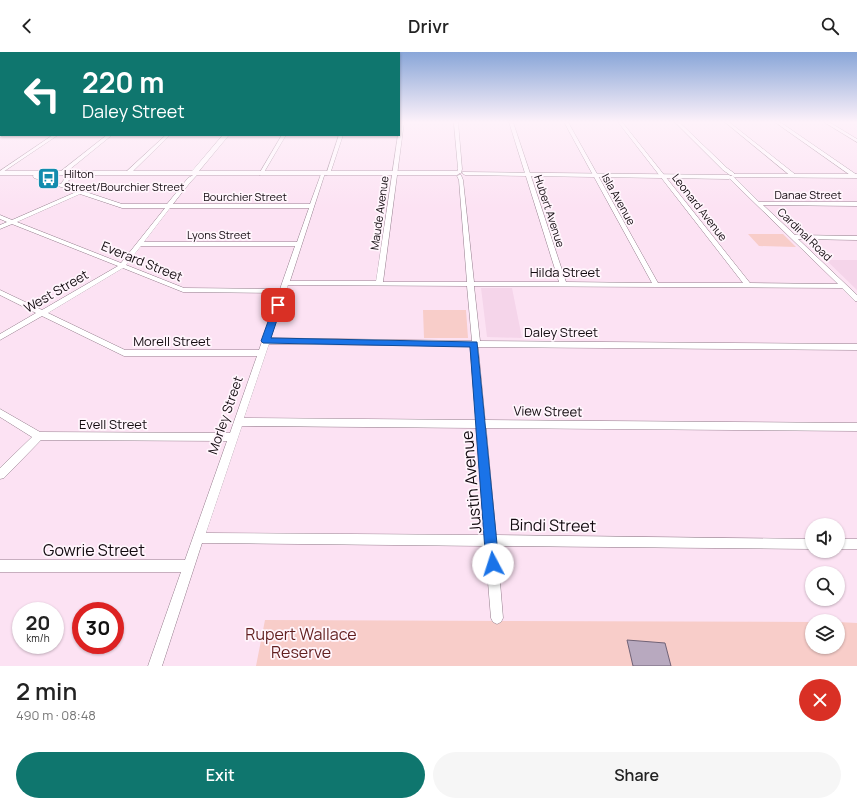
<!DOCTYPE html>
<meta charset="utf-8">
<style>
body{margin:0;font-family:Manrope,sans-serif;background:#f6f6f6;color:#222;height:100vh;display:flex;flex-direction:column;font-size:15px;white-space:nowrap}
*{box-sizing:border-box;margin:0}
p{font-size:13px;color:#767676}
.icon{flex:none;width:22px;height:22px;fill:none;stroke:currentColor;stroke-width:2;stroke-linecap:round;stroke-linejoin:round}
.map{position:relative;height:614px;overflow:hidden}
.panel{display:flex;flex-direction:column;background:#fff;flex:1}
.panel>*{flex:none}
.top-card{position:absolute;left:0px;top:0px;width:400px;height:84px;box-shadow:0 1px 3px #0004;background:#0f766e;color:#fff;overflow:hidden}
.fabs{position:absolute;left:805px;top:466px;display:grid;gap:8px}
.fabs a{display:grid;place-items:center;width:40px;height:40px;border-radius:50%;background:#fff;box-shadow:0 1px 3px #0004;font-size:20px}
.speed{position:absolute;left:12px;top:550px;display:flex;gap:8px;font-size:20px;font-weight:700;text-align:center}
.speed>*{display:grid;place-content:center;width:52px;height:52px;border-radius:50%;background:#fff;box-shadow:0 1px 3px #0004;line-height:1}
.speed small{font-size:10px;font-weight:400}
.speed .limit{border:6px solid #d22;background:#fff;color:#111}
.pin{position:absolute;display:grid;place-items:center;width:34px;height:34px;color:#fff;margin:-17px;border-radius:8px;box-shadow:0 2px 6px #0006}
.me{position:absolute;width:44px;margin:-22px;rotate:355deg;stroke-linejoin:round;filter:drop-shadow(0 0 3px #0008)}
.turn{display:flex;align-items:center;gap:14px;height:84px;padding:0 16px;font-size:18px}
.turn .icon{width:52px;height:52px;stroke-width:2.5}
.turn b{display:block;font-size:28px;line-height:34px}
.round{display:grid;place-items:center;flex:none;width:42px;height:42px;border-radius:21px;background:#f6f6f6}
.summary{display:flex;align-items:center;justify-content:space-between;height:68px;padding:0 16px}
h1{font-size:24px;font-weight:600;line-height:30px}
.action{display:flex;gap:8px;margin-top:auto;padding:8px 16px}
.action a{flex:1;height:46px;border-radius:24px;background:#0f766e;color:#fff;font-size:16px;font-weight:600;line-height:46px;text-align:center}
.action a+a{background:#f6f6f6;color:#222}
header{display:flex;justify-content:space-between;align-items:center;height:52px;padding:0 16px;background:#fff;font-size:18px;font-weight:600}
.map>svg:first-child{display:block}
</style>
<header><svg class="icon" aria-label="back" viewBox="0 0 24 24"><path d="M15 5l-7 7 7 7"/></svg>Drivr<svg class="icon" aria-label="search" viewBox="0 0 24 24"><circle cx="10" cy="10" r="6"/><path d="M15 15l6 6"/></svg></header>
<div class="map">
<svg width="857" height="614" viewBox="0 0 857 614">
<rect width="100%" height="100%" fill="#fce2f3"/>
<!-- built -->
<path fill="#f5d5ea" d="M826 208H857V238Z
M481 236H512L522 286 487 285Z"/>
<!-- green -->
<path fill="#f8cdc9" d="M748 182H783L796 195 759 194Z
M423 258H466L468 286H424Z
M265 568 812 570V595H838V570L857 571V614H256Z"/>
<!-- building -->
<path fill="#b8a9bf" stroke="#706276" d="M627 588 665 591 671 614H633Z"/>
<g fill="none" stroke-linecap="round" stroke-linejoin="round">
<defs>
<path id="minor" d="M400 70H404L383 230H467L459 128 457 124 459 123H461L463 128 474 230H559L509 70H513L566 230 652 231 564 70H568L658 231H743L618 70H622L750 231 838 232 729 126V124H733L759 150H857V154L763 153 795 183 857 184V188L798 187 857 243V249H855L842 236 474 234 480 289 857 292V298L478 295 485 368 857 371V379L486 376 496 483 812 487V497L497 494 503 566 501 570 497 572 493 570 491 566 485 494 202 491 162 614H148L181 520H0V508H185L227 389 41 388 4 426 0 427V416L32 385 0 365V357L40 380 230 381 257 304H124L42 264 0 288V282L36 261 0 243V238L42 258 118 214 12 172 0 177V173L7 170 0 167V163L12 168 76 140 34 126 33 124 35 120 39 121 38 124 61 132 65 126 88 120V122L69 128 65 133 122 152H167L188 126 195 122 197 123C188 132 181 142 173 152H310L321 122 325 121 290 229H376ZM80 142 122 156H165L121 211 17 170ZM170 156H309L297 190H144ZM141 194H295L280 237 184 236 126 213ZM123 216 183 240 279 241 259 298H125L48 261ZM288 233 467 234 472 289 271 286ZM269 292 470 294 476 368 244 366ZM242 374 476 376 485 483 206 481Z
M454 70H458L462 117 461 121H459L457 120 458 117Z
M675 70H679L727 116 734 121V123H730L723 118Z
M725 70H729L796 123V125H792Z
M775 70H780L857 123V125H853Z
M824 70H829L857 87V90Z
M0 82 4 83 0 85Z
M53 83H58L0 122V119Z
M107 83H112L64 122H60V120Z
M166 83H170L130 122H126V120Z
M282 83H286L263 122 259 123V122Z
M339 83H343L330 122 326 123Z
M838 487H857V497H838Z"/>
<path id="tertiary" d="M223 83H229L199 119H457L460 121 457 123H0V119H192Z
M463 120 729 123 732 125 729 127 465 123 462 121Z
M732 122H857V126L734 125 731 123Z"/>
</defs>
<!-- minor casing -->
<use href="#minor" stroke="#947d8c" stroke-width="1"/>
<!-- tertiary casing -->
<use href="#tertiary" stroke="#947d8c" stroke-width="1"/>
<!-- minor -->
<use href="#minor" fill="#fff" fill-rule="evenodd"/>
<!-- tertiary -->
<use href="#tertiary" fill="#fff" fill-rule="evenodd"/>
</g>
<!-- sky -->
<linearGradient id="sky" x2="0" y2="1"><stop stop-color="#89a6d8"/><stop offset="0.45" stop-color="#fef2fa"/><stop offset="1" stop-color="#fef2fa" stop-opacity="0"/></linearGradient>
<rect width="857" height="156" fill="url(#sky)"/>
<!-- route -->
<path fill="#1a73e8" stroke="#114b97" d="M278 250 282 253 271 286 477 290 499 512 497 516 493 518 488 516 486 512 470 295 263 291 261 289 274 253Z"/>
<!-- icons -->
<defs>
<symbol id="bus-square" viewBox="-11 -11 22 22"><rect x="-9" y="-9" width="18" height="18" rx="4" fill="#138cae" stroke="#fff5fc"/><path d="M-5-6H5V4H4V6H2V4H-2V6H-4V4H-5ZM-3.5-4V0h7V-4ZM-3.5 1.2v1.5H-2V1.2ZM2 1.2v1.5H3.5V1.2Z" fill="#fff"/></symbol>
</defs>
<g fill-rule="evenodd">
<use href="#bus-square" x="36" y="114" width="25" height="25"/>
</g>
<g text-anchor="middle" dominant-baseline="central" stroke-width="3.5" stroke-linejoin="round" paint-order="stroke">
<!-- far-poi labels -->
<g font-size="11" fill="#120a0f" stroke="#fff5fc" text-anchor="start">
<text x="64" y="121">Hilton<tspan x="64" dy="13">Street/Bourchier Street</tspan></text>
</g>
<!-- far-street labels -->
<g font-size="11" fill="#120a0f" stroke="#fff5fc">
<text x="808" y="142">Danae Street</text>
<text x="245" y="144">Bourchier Street</text>
<text transform="translate(619 147) rotate(61)">Isla Avenue</text>
<text transform="translate(700 155) rotate(52)">Leonard Avenue</text>
<text transform="translate(550 159) rotate(72)">Hubert Avenue</text>
<text transform="translate(379 161) rotate(-82)">Maude Avenue</text>
<text x="219" y="182">Lyons Street</text>
<text transform="translate(805 182) rotate(44)">Cardinal Road</text>
</g>
<!-- street labels -->
<g font-size="13" fill="#120a0f" stroke="#fff5fc">
<text transform="translate(142 209) rotate(22)">Everard Street</text>
<text x="565" y="220">Hilda Street</text>
<text transform="translate(56 239) rotate(-30)">West Street</text>
<text x="561" y="280">Daley Street</text>
<text x="172" y="289">Morell Street</text>
<text transform="translate(548 359) rotate(1)">View Street</text>
<text transform="translate(225 363) rotate(-71)">Morley Street</text>
<text x="113" y="372">Evell Street</text>
</g>
<!-- near-street labels -->
<g font-size="16" fill="#120a0f" stroke="#fff5fc">
<text transform="translate(471 430) rotate(-95)">Justin Avenue</text>
<text transform="translate(553 473) rotate(1)">Bindi Street</text>
<text x="94" y="498">Gowrie Street</text>
</g>
<!-- near-park labels -->
<g font-size="16" fill="#611e1e" stroke="#fff5fc">
<text x="301" y="582">Rupert Wallace<tspan x="301" dy="18">Reserve</tspan></text>
</g>
</g>
</svg>
<div class="fabs">
<a><svg class="icon" aria-label="sound" viewBox="0 0 24 24"><path d="M4 9h4l5-4v14l-5-4H4zM17 9q2 3 0 6"/></svg></a>
<a><svg class="icon" aria-label="search" viewBox="0 0 24 24"><circle cx="10" cy="10" r="6"/><path d="M15 15l6 6"/></svg></a>
<a><svg class="icon" aria-label="layers" viewBox="0 0 24 24"><path d="M12 4l9 5-9 5-9-5zM3 14l9 5 9-5"/></svg></a>
</div>
<div class="speed"><div>20<small>km/h</small></div><div class="limit">30</div></div>
<div class="pin" style="left:278px;top:253px;background:#d93025"><svg class="icon" aria-label="arrive" viewBox="0 0 24 24"><path d="M6 21V4h12l-3 4 3 4H6"/></svg></div>
<svg class="me" style="left:493px;top:512px" viewBox="-20 -20 40 40"><circle r="19" fill="#fff"/><path d="M0-13L10 11 0 6-10 11z" fill="#1a73e8"/></svg>
<div class="top-card">
<div class="turn"><svg class="icon" aria-label="left" viewBox="0 0 24 24"><path d="M17 20v-9H6M10 6l-5 5 5 5"/></svg><div><b>220 m</b>Daley Street</div></div>
</div>
</div>
<section class="panel">
<div class="summary"><div><h1>2 min</h1><p>490 m · 08:48</p></div><a class="round" style="background:#d93025;color:#fff"><svg class="icon" aria-label="close" viewBox="0 0 24 24"><path d="M6 6l12 12M18 6L6 18"/></svg></a></div>
<div class="action"><a>Exit</a><a>Share</a></div>
</section>
